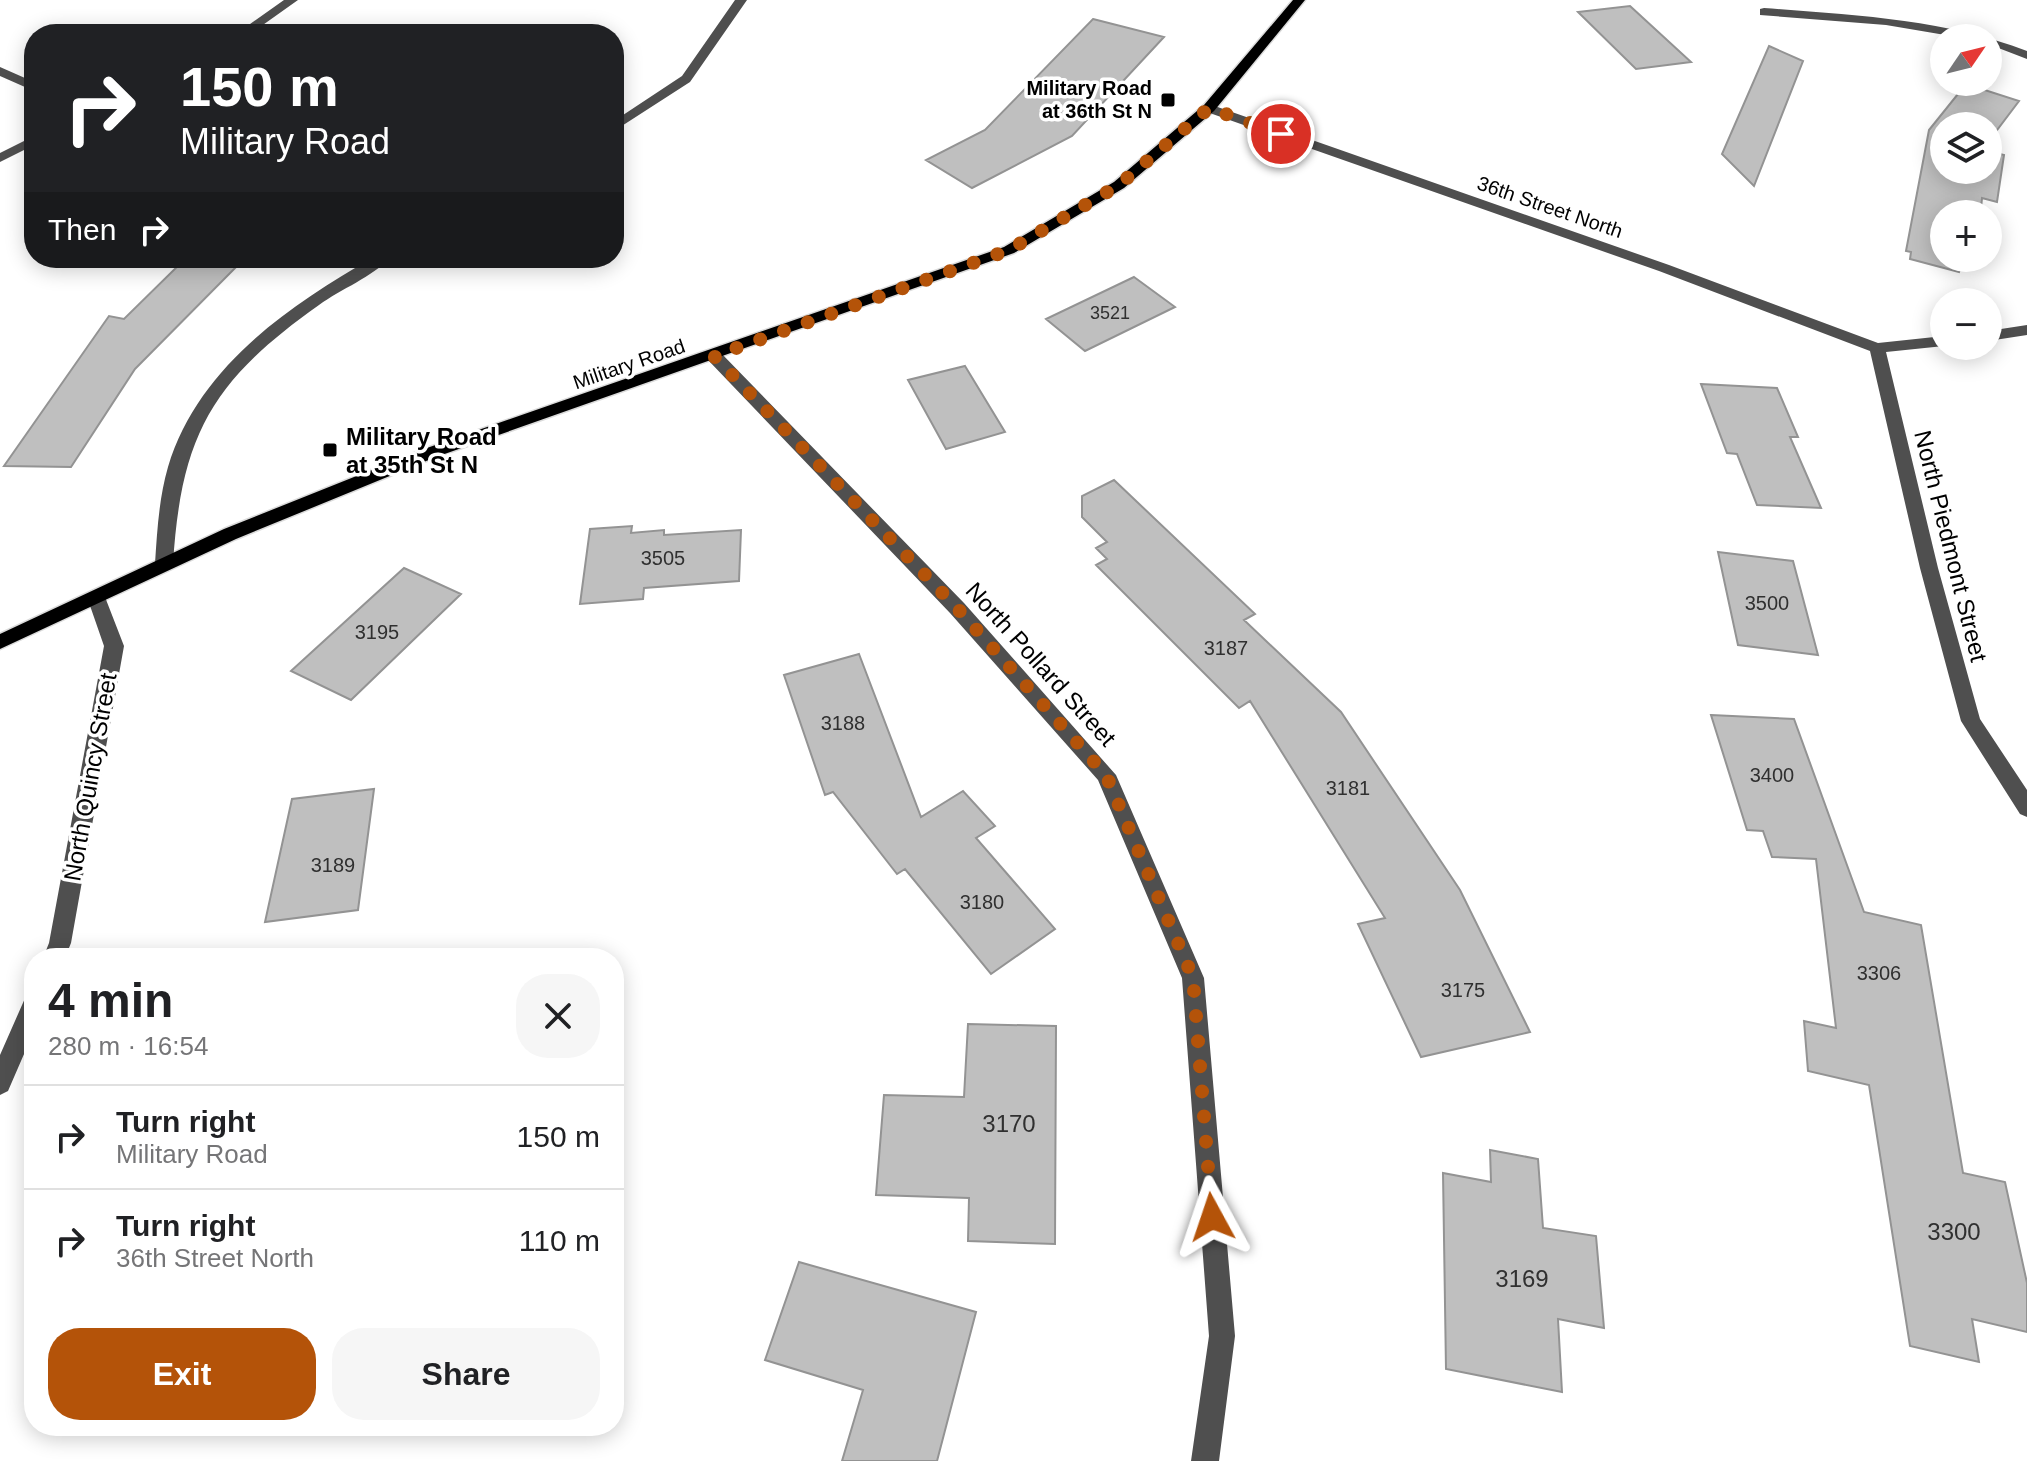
<!DOCTYPE html>
<meta charset="utf-8">
<style>
body{margin:0;font-family:Helvetica,sans-serif;background:#f6f6f6;color:#202124;height:100vh;display:flex;flex-direction:column;font-size:30px;white-space:nowrap}
*{box-sizing:border-box;margin:0}
p{font-size:26px;color:#757577}
.icon{flex:none;width:44px;height:44px;fill:none;stroke:currentColor;stroke-width:2;stroke-linecap:round;stroke-linejoin:round}
.map{position:relative;flex:1;overflow:hidden}
.side{position:absolute;left:24px;top:948px;width:600px;height:488px;display:flex;flex-direction:column;background:#fff;border-radius:32px;box-shadow:0 4px 20px #0003}
.side>*{flex:none}
.hud{position:absolute;left:24px;top:24px;width:600px;height:244px;border-radius:32px;box-shadow:0 4px 20px #0003;background:#202124;color:#fff;overflow:hidden}
.needle{width:52px;rotate:55deg}
.controls{position:absolute;left:1930px;top:24px;display:grid;gap:16px}
.controls a{display:grid;place-items:center;width:72px;height:72px;border-radius:50%;background:#fff;box-shadow:0 4px 20px #0003;font-size:40px}
.pin{position:absolute;display:grid;place-items:center;width:68px;height:68px;color:#fff;margin:-34px;border:4px solid #fff;border-radius:50%;box-shadow:0 2px 8px #0007}
.me{position:absolute;width:88px;margin:-44px;rotate:355deg;stroke-linejoin:round;filter:drop-shadow(0 0 6px #0008)}
.turn{display:flex;align-items:center;gap:28px;height:168px;padding:0 24px;font-size:36px}
.turn .icon{width:104px;height:104px;stroke-width:2.5}
.turn b{display:block;font-size:56px;line-height:68px}
.then{display:flex;align-items:center;height:76px;padding:0 24px;background:#0003;gap:16px;font-size:30px}
.round{display:grid;place-items:center;flex:none;width:84px;height:84px;border-radius:32px;background:#f6f6f6}
.overview{display:flex;align-items:center;justify-content:space-between;height:136px;padding:0 24px}
h1{font-size:48px;font-weight:700;line-height:60px}
.cta{display:flex;gap:16px;margin-top:auto;padding:16px 24px}
.cta a{flex:1;height:92px;border-radius:32px;background:#b45309;color:#fff;font-size:32px;font-weight:700;line-height:92px;text-align:center}
.cta a+a{background:#f6f6f6;color:#202124}
ul{padding:0;list-style:none}
li{display:flex;align-items:center;gap:24px;height:104px;padding:0 24px;border-top:2px solid #e0e0e0}
li div{flex:1}
li b{display:block;font-size:30px}
li em{font-style:normal}
.map>svg:first-child{display:block}
</style>
<div class="map">
<svg width="2027" height="1461" viewBox="0 0 2027 1461">
<rect width="100%" height="100%" fill="#fff"/>
<!-- building -->
<path fill="#bfbfbf" stroke="#939393" stroke-width="2" d="M1630 6 1691 62 1636 69 1578 12Z
M1093 19 1164 37 1072 136 972 188 926 160 985 130Z
M1769 46 1803 61 1754 186 1722 154Z
M1966 84 2019 101 1988 142V126H1944V170H1988V151L2004 155 1997 202 1982 198 1981 209 1976 208 1975 214H1944V258H1963L1959 272 1910 259 1911 252 1906 251 1929 130Z
M186 258H245L135 369 71 467 4 466 109 316 124 319Z
M1134 277 1175 307 1085 351 1046 319Z
M965 366 1005 432 946 449 908 380Z
M1701 384 1777 388 1798 437H1790L1821 508 1757 505 1737 454 1727 453Z
M1114 480 1255 614 1244 620 1341 712 1460 890 1530 1032 1421 1057 1358 924 1385 918 1250 701 1239 708 1096 565 1107 559 1096 548 1107 542 1082 517V496Z
M632 526 631 533 664 530V535L741 530 739 581 644 588 643 599 580 604 590 529Z
M1718 552 1793 561 1818 655 1738 645Z
M404 568 461 594 351 700 291 671Z
M859 654 921 817 963 791 995 826 976 838 1055 929 991 974 905 869 897 874 833 792 825 795 784 675Z
M1711 715 1794 719 1864 912 1921 925 1963 1173 2005 1182 2027 1283V1332L1972 1319 1979 1362 1910 1346 1869 1085 1808 1071 1804 1021 1836 1028 1816 859 1772 857 1763 831 1747 830Z
M374 789 358 910 265 922 292 799Z
M968 1024 1056 1026 1055 1244 968 1241 969 1198 876 1195 884 1095 964 1097Z
M1490 1150 1538 1159 1543 1228 1596 1236 1604 1328 1558 1319 1562 1392 1446 1369 1443 1173 1491 1182Z
M799 1262 976 1312 937 1461H842L863 1390 765 1360Z"/>
<g fill="none" stroke-linecap="round" stroke-linejoin="round">
<defs>
<path id="major" d="M1293 0H1305L1214 111 1124 188 1014 253 436 457 236 539 0 649V634L224 529 424 449 1004 247 1114 182 1204 105Z"/>
</defs>
<!-- major casing -->
<use href="#major" stroke="#dbdbdb" stroke-width="3"/>
<!-- minor -->
<path fill="#4f4f4f" fill-rule="evenodd" d="M284 0H298L250 34H236Z
M735 0H747L690 82 614 131V121L682 76Z
M1764 8C1853 15 1943 19 2027 51V59L1988 44V38H1963L1886 25 1760 15V9Z
M0 67 34 82V91L0 76Z
M1209 104 1669 265 1878 343 1944 336V346L1886 352 1938 568 1980 719 2027 790V817L2020 814 1961 721 1920 568 1870 351 1659 271 1204 111 1203 108Z
M34 136V145L0 162V153Z
M372 258H390C372 277 341 289 319 305 213 380 181 434 173 564L164 571 158 569 155 564C157 532 159 498 168 467 198 368 287 307 372 258Z
M2027 325V335L1988 341V331Z
M714 351 720 352 964 603 1116 775 1204 978 1235 1336 1219 1461H1191L1209 1336 1182 978 1098 780 950 613 708 360 706 356Z
M96 590 105 597 124 646 71 943 65 958H43L49 943 104 646 87 597Z
M34 993V1031L8 1091 0 1095V1055L26 996Z"/>
<!-- major -->
<use href="#major" fill="#000" fill-rule="evenodd"/>
</g>
<g fill="none" stroke-linecap="round" stroke-linejoin="round">
<!-- route -->
<path stroke="#b45309" stroke-width="14" stroke-dasharray="0 25.2" d="M1212 1217 1193 978 1106 775 957 608 714 356 1009 250 1119 185 1209 108 1281 134"/>
</g>
<!-- markers -->
<g fill="#000" stroke="#fff" stroke-width="3">
<rect x="1160" y="92" width="16" height="16" rx="4"/>
<rect x="322" y="442" width="16" height="16" rx="4"/>
</g>
<g text-anchor="middle" dominant-baseline="central" stroke-width="7" stroke-linejoin="round" paint-order="stroke">
<!-- far-number labels -->
<g font-size="18" fill="#303030">
<text x="1110" y="313">3521</text>
</g>
<!-- far-poi labels -->
<g font-size="20" font-weight="bold" fill="#000" stroke="#fff" text-anchor="end">
<text x="1152" y="88">Military Road<tspan x="1152" dy="23">at 36th St N</tspan></text>
</g>
<!-- far-street labels -->
<g font-size="20" fill="#000" stroke="#fff">
<text transform="translate(1550 207) rotate(19)">36th Street North</text>
<text transform="translate(629 364) rotate(-19)">Military Road</text>
</g>
<!-- number labels -->
<g font-size="20" fill="#303030">
<text x="663" y="558">3505</text>
<text x="1767" y="603">3500</text>
<text x="377" y="632">3195</text>
<text x="1226" y="648">3187</text>
<text x="843" y="723">3188</text>
<text x="1772" y="775">3400</text>
<text x="1348" y="788">3181</text>
<text x="333" y="865">3189</text>
<text x="982" y="902">3180</text>
<text x="1879" y="973">3306</text>
<text x="1463" y="990">3175</text>
</g>
<!-- poi labels -->
<g font-size="24" font-weight="bold" fill="#000" stroke="#fff" text-anchor="start">
<text x="346" y="436">Military Road<tspan x="346" dy="28">at 35th St N</tspan></text>
</g>
<!-- street labels -->
<g font-size="24" fill="#000" stroke="#fff">
<text transform="translate(1951 546) rotate(76)">North Piedmont Street</text>
<text transform="translate(1041 664) rotate(48)">North Pollard Street</text>
<text transform="translate(90 777) rotate(-80)">North Quincy Street</text>
</g>
<!-- near-number labels -->
<g font-size="24" fill="#303030">
<text x="1009" y="1123">3170</text>
<text x="1954" y="1231">3300</text>
<text x="1522" y="1278">3169</text>
</g>
</g>
</svg>
<div class="controls">
<a><svg class="needle" viewBox="-14 -14 28 28"><path d="M0-13l5 13h-10z" fill="#e53935"/><path d="M0 13l5-13h-10z" fill="#757577"/></svg></a>
<a><svg class="icon" aria-label="layers" viewBox="0 0 24 24"><path d="M12 4l9 5-9 5-9-5zM3 14l9 5 9-5"/></svg></a>
<a>+</a>
<a>−</a>
</div>
<div class="pin" style="left:1281px;top:134px;background:#d93025"><svg class="icon" aria-label="arrive" viewBox="0 0 24 24"><path d="M6 21V4h12l-3 4 3 4H6"/></svg></div>
<svg class="me" style="left:1212px;top:1217px" viewBox="-20 -20 40 40"><path d="M0-17L14 15 0 8-14 15z" fill="#b45309" stroke="#fff" stroke-width="4"/></svg>
<div class="hud">
<div class="turn"><svg class="icon" aria-label="right" viewBox="0 0 24 24"><path d="M7 20v-9h11M14 6l5 5-5 5"/></svg><div><b>150 m</b>Military Road</div></div>
<div class="then">Then<svg class="icon" aria-label="right" viewBox="0 0 24 24"><path d="M7 20v-9h11M14 6l5 5-5 5"/></svg></div>
</div>
<section class="side">
<div class="overview"><div><h1>4 min</h1><p>280 m · 16:54</p></div><a class="round"><svg class="icon" aria-label="close" viewBox="0 0 24 24"><path d="M6 6l12 12M18 6L6 18"/></svg></a></div>
<ul>
<li><svg class="icon" aria-label="right" viewBox="0 0 24 24"><path d="M7 20v-9h11M14 6l5 5-5 5"/></svg><div><b>Turn right</b><p>Military Road</p></div><em>150 m</em></li>
<li><svg class="icon" aria-label="right" viewBox="0 0 24 24"><path d="M7 20v-9h11M14 6l5 5-5 5"/></svg><div><b>Turn right</b><p>36th Street North</p></div><em>110 m</em></li>
</ul>
<div class="cta"><a>Exit</a><a>Share</a></div>
</section>
</div>
